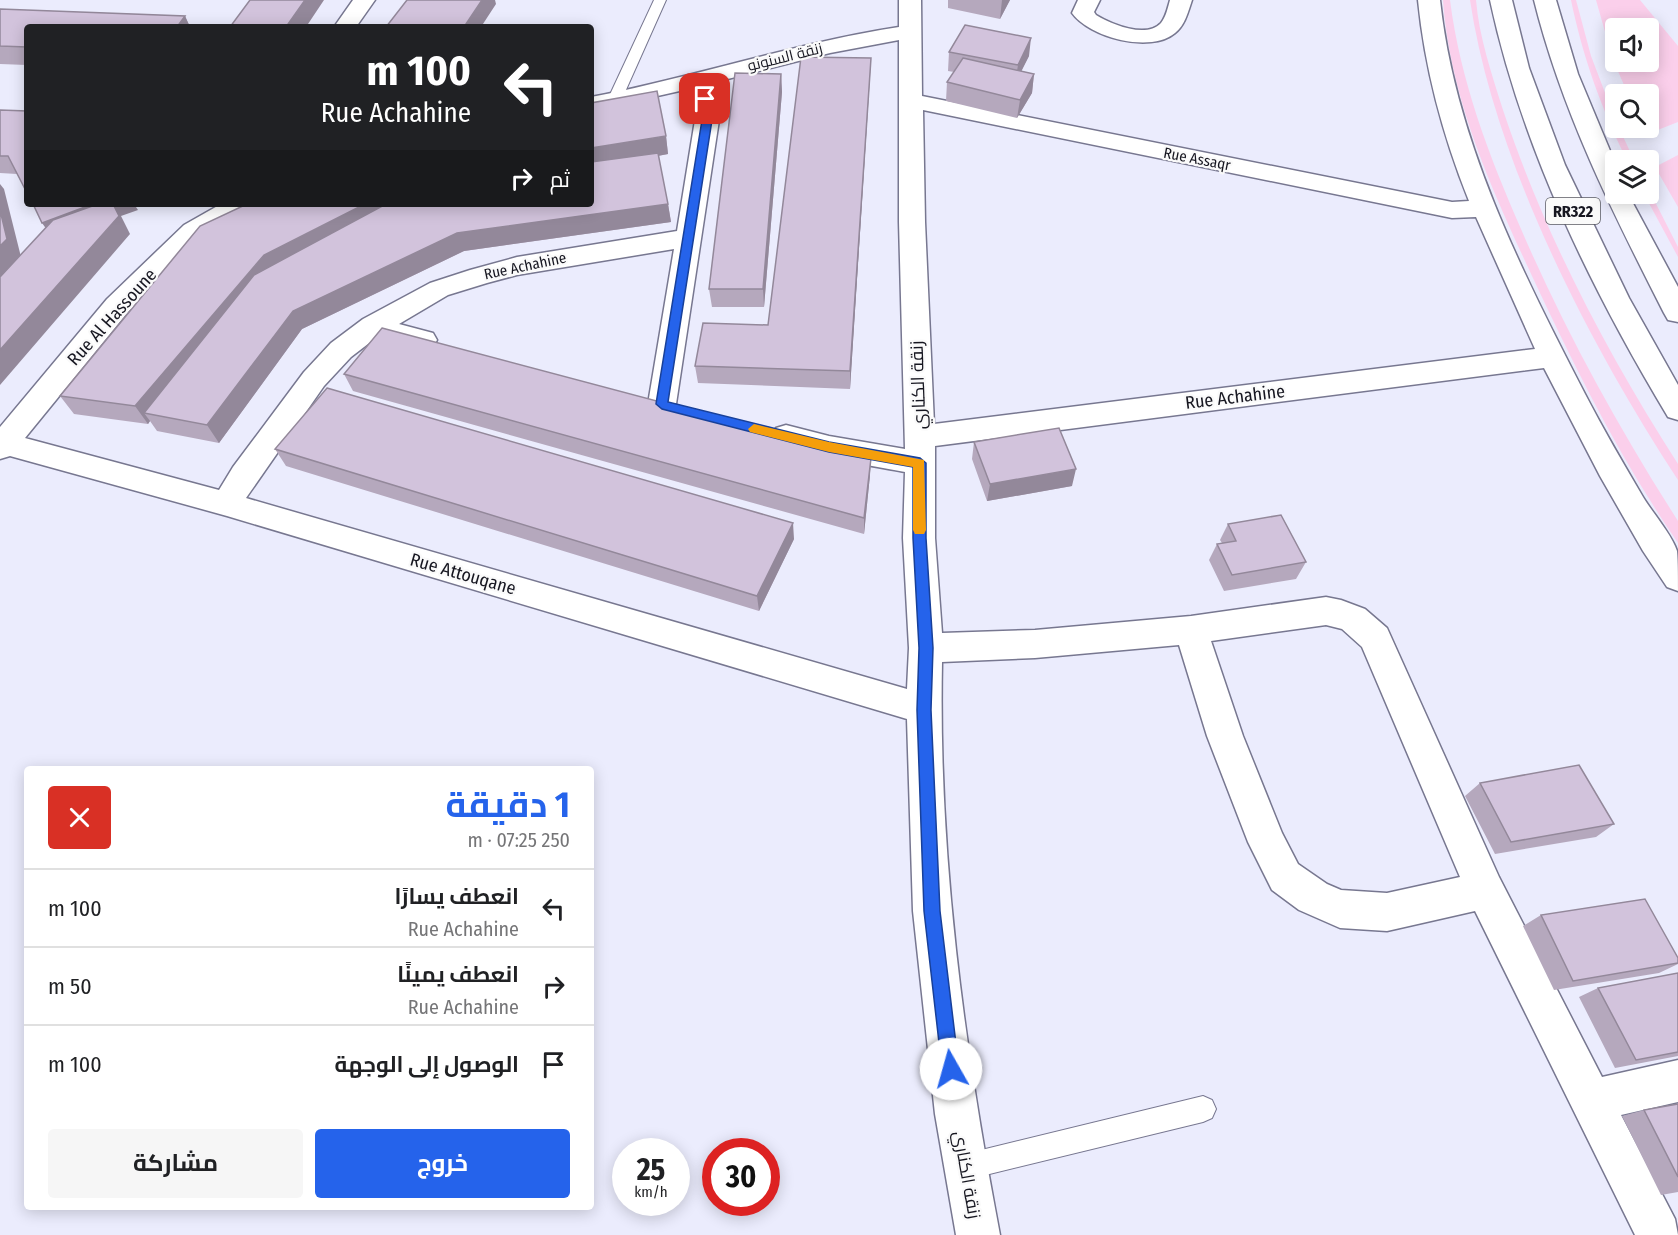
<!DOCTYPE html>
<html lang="ar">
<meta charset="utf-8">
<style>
body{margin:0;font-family:"Fira Sans Condensed",Cairo,sans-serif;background:#f6f6f6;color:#202124;direction:rtl;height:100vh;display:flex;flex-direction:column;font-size:22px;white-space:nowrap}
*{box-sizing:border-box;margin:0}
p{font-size:20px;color:#757577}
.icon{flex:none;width:33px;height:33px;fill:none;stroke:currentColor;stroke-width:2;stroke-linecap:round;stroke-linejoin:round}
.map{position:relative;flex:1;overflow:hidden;direction:ltr}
.details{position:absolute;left:24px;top:766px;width:570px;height:444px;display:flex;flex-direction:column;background:#fff;border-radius:6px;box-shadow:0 3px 15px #0003;direction:rtl}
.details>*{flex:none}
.guide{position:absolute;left:24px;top:24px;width:570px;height:183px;border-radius:6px;box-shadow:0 3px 15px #0003;direction:rtl;background:#202124;color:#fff;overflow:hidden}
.controls{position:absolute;left:1605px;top:18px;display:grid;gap:12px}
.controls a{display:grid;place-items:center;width:54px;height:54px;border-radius:6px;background:#fff;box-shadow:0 3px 15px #0003;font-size:30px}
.speed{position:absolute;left:612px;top:1138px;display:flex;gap:12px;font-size:30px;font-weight:700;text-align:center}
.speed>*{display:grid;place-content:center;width:78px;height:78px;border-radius:50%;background:#fff;box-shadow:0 3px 15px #0003;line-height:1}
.speed small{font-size:15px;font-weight:400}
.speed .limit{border:9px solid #d22;background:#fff;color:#111}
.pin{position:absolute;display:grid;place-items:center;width:51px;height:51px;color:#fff;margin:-26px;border-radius:12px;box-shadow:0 3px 9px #0006}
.me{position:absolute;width:66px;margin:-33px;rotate:353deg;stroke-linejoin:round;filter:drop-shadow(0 0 4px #0008)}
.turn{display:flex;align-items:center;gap:21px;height:126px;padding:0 24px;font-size:27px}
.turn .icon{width:78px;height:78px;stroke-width:2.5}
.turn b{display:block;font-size:42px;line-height:51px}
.then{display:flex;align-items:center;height:57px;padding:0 24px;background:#0003;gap:12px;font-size:22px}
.round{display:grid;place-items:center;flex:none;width:63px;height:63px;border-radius:6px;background:#f6f6f6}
.summary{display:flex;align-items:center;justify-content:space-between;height:102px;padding:0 24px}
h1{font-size:36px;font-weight:700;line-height:45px;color:#2563eb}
.action{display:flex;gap:12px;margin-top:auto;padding:12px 24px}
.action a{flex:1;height:69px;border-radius:6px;background:#2563eb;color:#fff;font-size:24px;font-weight:700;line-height:69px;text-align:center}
.action a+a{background:#f6f6f6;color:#202124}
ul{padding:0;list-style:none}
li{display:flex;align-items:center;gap:18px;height:78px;padding:0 24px;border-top:2px solid #e0e0e0}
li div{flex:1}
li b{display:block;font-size:22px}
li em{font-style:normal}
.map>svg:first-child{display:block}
</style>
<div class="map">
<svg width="1678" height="1235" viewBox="0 0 1678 1235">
<rect width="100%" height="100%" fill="#ebecfd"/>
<!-- green -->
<path fill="#fbcfeb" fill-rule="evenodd" d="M1443 0H1450C1460 80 1489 156 1521 229 1565 331 1618 427 1678 521V543C1620 459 1575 368 1532 276 1491 188 1450 98 1443 0Z
M1470 0H1476C1479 37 1492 75 1503 110 1545 236 1607 353 1678 464V480C1589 344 1494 161 1470 0Z
M1571 0H1576L1591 56 1615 119 1616 128H1619L1634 160H1627C1602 111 1582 54 1571 0Z
M1596 0H1640L1678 46V122L1645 135 1642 128H1648V94H1628L1613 60ZM1648 28V62H1616V28Z
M1678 155V207L1655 167Z
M1649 190 1678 247V257L1644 194H1648Z"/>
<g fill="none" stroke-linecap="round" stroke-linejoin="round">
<defs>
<path id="lane" d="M654 0H666L621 101 619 104H609L607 101Z
M1203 1096 1212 1100 1216 1109 1212 1118 1203 1122 965 1180 956 1176 952 1167 956 1158 965 1154Z"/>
<path id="street" d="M353 0H375L356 27H334Z
M899 0H921L922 96 1452 202 1469 201C1443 136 1425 70 1418 0H1440C1455 140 1521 270 1585 394 1603 429 1623 463 1643 497 1652 512 1672 535 1677 551 1678 561 1678 580 1678 591L1667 587 1643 551 1600 476 1544 368 935 446V538L942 633 1035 630 1191 616 1326 597 1341 600 1365 609 1387 628 1499 877 1602 1077 1678 1060V1102L1621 1115 1675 1219 1678 1235H1635L1475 911 1387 931 1340 928 1299 910 1272 890 1248 842 1207 736 1179 645 1035 658 942 662C938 854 964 1046 1000 1235H956L935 1114 913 911 907 719 227 516 10 456 0 459V427L107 299 184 225 221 204H253L249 210 202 237 127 313 25 438 219 490 233 467 304 372 331 343 363 319 430 283 470 270 517 257 677 231 695 120 693 88 591 111V97C695 77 795 43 899 27ZM899 40V222L905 449 829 436 786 425 776 428 771 436 776 444C818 457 861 464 905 472L903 538 909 648 907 689 246 498 324 386 351 357 377 337 423 350 433 347 437 340 433 333 399 324 448 295 487 283 517 275 674 249 648 404 652 412 662 415 672 412 676 404 719 120 716 82 830 53ZM923 110 1452 218 1476 217 1535 349 934 424 925 222ZM1326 625 1342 629 1362 647 1460 877 1387 893 1341 890 1327 884 1298 864 1282 833 1243 736 1211 641Z
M1078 0H1100L1094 12 1096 15C1111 24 1146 39 1161 23 1166 17 1168 7 1170 0H1192C1188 12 1185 25 1175 33 1150 54 1089 37 1072 13Z"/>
<path id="primary" d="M1490 0H1512L1529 68 1565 165 1629 298 1678 385V420L1668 417C1590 287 1522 148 1490 0Z
M1534 0H1556L1578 74 1616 165V194H1628L1678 287V322L1668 320 1664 313C1612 211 1562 112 1534 0Z"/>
</defs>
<!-- lane casing -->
<use href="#lane" stroke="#777790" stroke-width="2"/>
<!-- street casing -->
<use href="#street" stroke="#777790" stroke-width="3"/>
<!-- primary casing -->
<use href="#primary" stroke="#777790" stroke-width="3"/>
<!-- lane -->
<use href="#lane" fill="#fff" fill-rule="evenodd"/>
<!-- street -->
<use href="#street" fill="#fff" fill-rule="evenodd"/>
<!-- primary -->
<use href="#primary" fill="#fff" fill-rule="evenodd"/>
</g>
<!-- wall -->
<path fill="#b5a8bd" d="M948 0H1010L1000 19 948 8Z
M0 9 185 16 190 27H27V65L0 64Z
M949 52 1029 56 1021 71 1034 74 1032 93 1017 118 946 101 947 82 954 72 948 71Z
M871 58 850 389 698 383 695 366 768 325Z
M781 74 782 92 764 307H712L709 289Z
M0 110 17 174 0 173Z
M666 136 668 154 658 156 668 204 671 222 464 251 302 329 219 443 157 431 150 421 148 424 74 414 60 396Z
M344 374 870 475 864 534 353 391Z
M974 442 1072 486 987 501 972 459Z
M275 449 794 539 759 611 286 466Z
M1228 524 1306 562 1296 579 1224 591 1209 560 1217 544 1222 543 1220 540Z
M1480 783 1614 824 1596 837 1495 854 1465 796Z
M1541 915 1678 958V964L1659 973 1554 990 1523 926Z
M1678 973V1056L1615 1068 1579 997 1598 988Z
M1678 1104V1192L1661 1195 1622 1116 1644 1110Z"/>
<!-- shaded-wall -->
<path fill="#93889a" d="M305 0H324L306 27H286Z
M482 0H495L496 4 481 27H464Z
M1002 0H1010L1000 19Z
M185 16 190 27H177Z
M1031 38 1029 56 1015 84 1018 65Z
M871 58 870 77 850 389V371Z
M781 74 782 92 764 307 763 289Z
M1034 74 1032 93 1017 118 1020 100Z
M666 136 668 154 591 168V148Z
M0 184 4 189 21 257 0 278Z
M93 204H134L138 210 121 216 130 234 0 385V350L55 241 42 223Z
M365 204H409L144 413 150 421 148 424 135 406 264 255Z
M668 204 671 222 464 251 302 329 219 443 207 425 293 311 457 233Z
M871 458 870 475 864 534V518Z
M1076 469 1072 486 987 501 990 484Z
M793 523 794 539 759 611 757 596Z"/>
<!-- building -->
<path fill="#d2c3dc" stroke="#93889a" stroke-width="1.5" d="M250 0H305L286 27H230Z
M407 0H482L464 27H386Z
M0 9 185 16 177 27H27V47L0 46Z
M965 25 1031 38 1018 65 949 52Z
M801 57 871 58 850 371 695 366 703 323 768 325Z
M963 58 1034 74 1020 100 947 82Z
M735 73 781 74 763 289H709Z
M657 91 666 136 591 148V103Z
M0 110 27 111V193L8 156H0Z
M658 153 668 204 457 233 293 311 207 425 144 413 254 275 386 204H591V162Z
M33 204H93L42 223Z
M98 204H113L119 216 0 350V277L53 220Z
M247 204H365L264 255 135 406 60 396 200 226Z
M0 210 7 239 0 246Z
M382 328 871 458 864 518 344 374Z
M327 388 793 523 757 596 275 449Z
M1059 428 1076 469 990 484 974 442Z
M1281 515 1306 562 1232 575 1217 544 1236 541 1228 524Z
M1579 765 1614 824 1511 842 1480 783Z
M1645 899 1678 958V963L1573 981 1541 915Z
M1678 973V1052L1636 1060 1598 988Z
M1678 1104V1177L1644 1110Z"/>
<!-- route -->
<path fill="#2563eb" stroke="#184099" stroke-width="1.5" d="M705 96 710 99 712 120 668 402 829 442 920 458 926 463V538L933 648 931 710 940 911 959 1069 957 1075 951 1078 944 1075 942 1069 924 911 917 710 919 648 913 538V467L829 452 662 409 656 404 702 120 701 99Z"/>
<!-- slow -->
<path fill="#f59e0b" d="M754 424 829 442 924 460 926 530 924 534H915L913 530V467L829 452 750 432 748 429Z"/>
<g text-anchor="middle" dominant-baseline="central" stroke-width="4.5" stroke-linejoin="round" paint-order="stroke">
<!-- far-street labels -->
<g font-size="15" fill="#161620" stroke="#fafafa">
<text transform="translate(785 57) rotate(-14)">زنقة السنونو</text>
<text transform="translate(1197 159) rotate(11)">Rue Assaqr</text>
<text transform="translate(525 266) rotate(-12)">Rue Achahine</text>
</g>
<!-- shield labels -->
<rect fill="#fafafa" stroke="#5a5a61" stroke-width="1.5" x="1546" y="198" width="54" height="26" rx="4.5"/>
<g font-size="16" font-weight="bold" fill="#161620">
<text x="1573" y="211">RR322</text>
</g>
<!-- street labels -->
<g font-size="18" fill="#161620" stroke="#fafafa">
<text transform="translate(112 317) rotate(-48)">Rue Al Hassoune</text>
<text transform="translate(918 385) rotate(-92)">زنقة الكناري</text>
<text transform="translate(1235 397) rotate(-7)">Rue Achahine</text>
<text transform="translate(463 574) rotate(16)">Rue Attouqane</text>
<text transform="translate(967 1175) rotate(80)">زنقة الكناري</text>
</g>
</g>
</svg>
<div class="controls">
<a><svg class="icon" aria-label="sound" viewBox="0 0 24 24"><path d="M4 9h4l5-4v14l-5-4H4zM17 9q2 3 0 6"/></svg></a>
<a><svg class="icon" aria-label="search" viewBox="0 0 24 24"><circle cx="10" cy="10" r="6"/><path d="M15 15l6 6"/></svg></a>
<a><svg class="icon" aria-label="layers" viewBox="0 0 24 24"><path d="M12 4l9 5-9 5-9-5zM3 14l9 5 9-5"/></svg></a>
</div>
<div class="speed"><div>25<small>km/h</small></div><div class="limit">30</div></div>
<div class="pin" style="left:705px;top:99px;background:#d93025"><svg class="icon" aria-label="arrive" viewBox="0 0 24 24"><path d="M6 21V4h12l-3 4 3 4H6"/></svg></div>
<svg class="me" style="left:951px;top:1069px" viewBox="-20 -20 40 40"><circle r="19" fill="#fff"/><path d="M0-13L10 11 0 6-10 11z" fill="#2563eb"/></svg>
<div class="guide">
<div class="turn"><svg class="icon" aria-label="left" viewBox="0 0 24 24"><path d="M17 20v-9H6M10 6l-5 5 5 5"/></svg><div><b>100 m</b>Rue Achahine</div></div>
<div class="then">ثم<svg class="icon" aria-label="right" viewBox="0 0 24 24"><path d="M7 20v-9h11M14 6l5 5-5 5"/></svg></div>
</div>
<section class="details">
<div class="summary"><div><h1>1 دقيقة</h1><p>250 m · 07:25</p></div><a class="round" style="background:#d93025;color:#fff"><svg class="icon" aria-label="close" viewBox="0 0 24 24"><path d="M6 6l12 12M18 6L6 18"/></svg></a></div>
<ul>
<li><svg class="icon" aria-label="left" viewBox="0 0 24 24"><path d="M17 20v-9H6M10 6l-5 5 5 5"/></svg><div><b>انعطف يسارًا</b><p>Rue Achahine</p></div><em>100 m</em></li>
<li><svg class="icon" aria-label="right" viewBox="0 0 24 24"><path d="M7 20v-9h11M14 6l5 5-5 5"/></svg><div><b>انعطف يمينًا</b><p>Rue Achahine</p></div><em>50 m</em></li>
<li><svg class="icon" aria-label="arrive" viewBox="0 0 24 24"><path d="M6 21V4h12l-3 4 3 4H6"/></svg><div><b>الوصول إلى الوجهة</b></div><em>100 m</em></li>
</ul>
<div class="action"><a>خروج</a><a>مشاركة</a></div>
</section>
</div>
